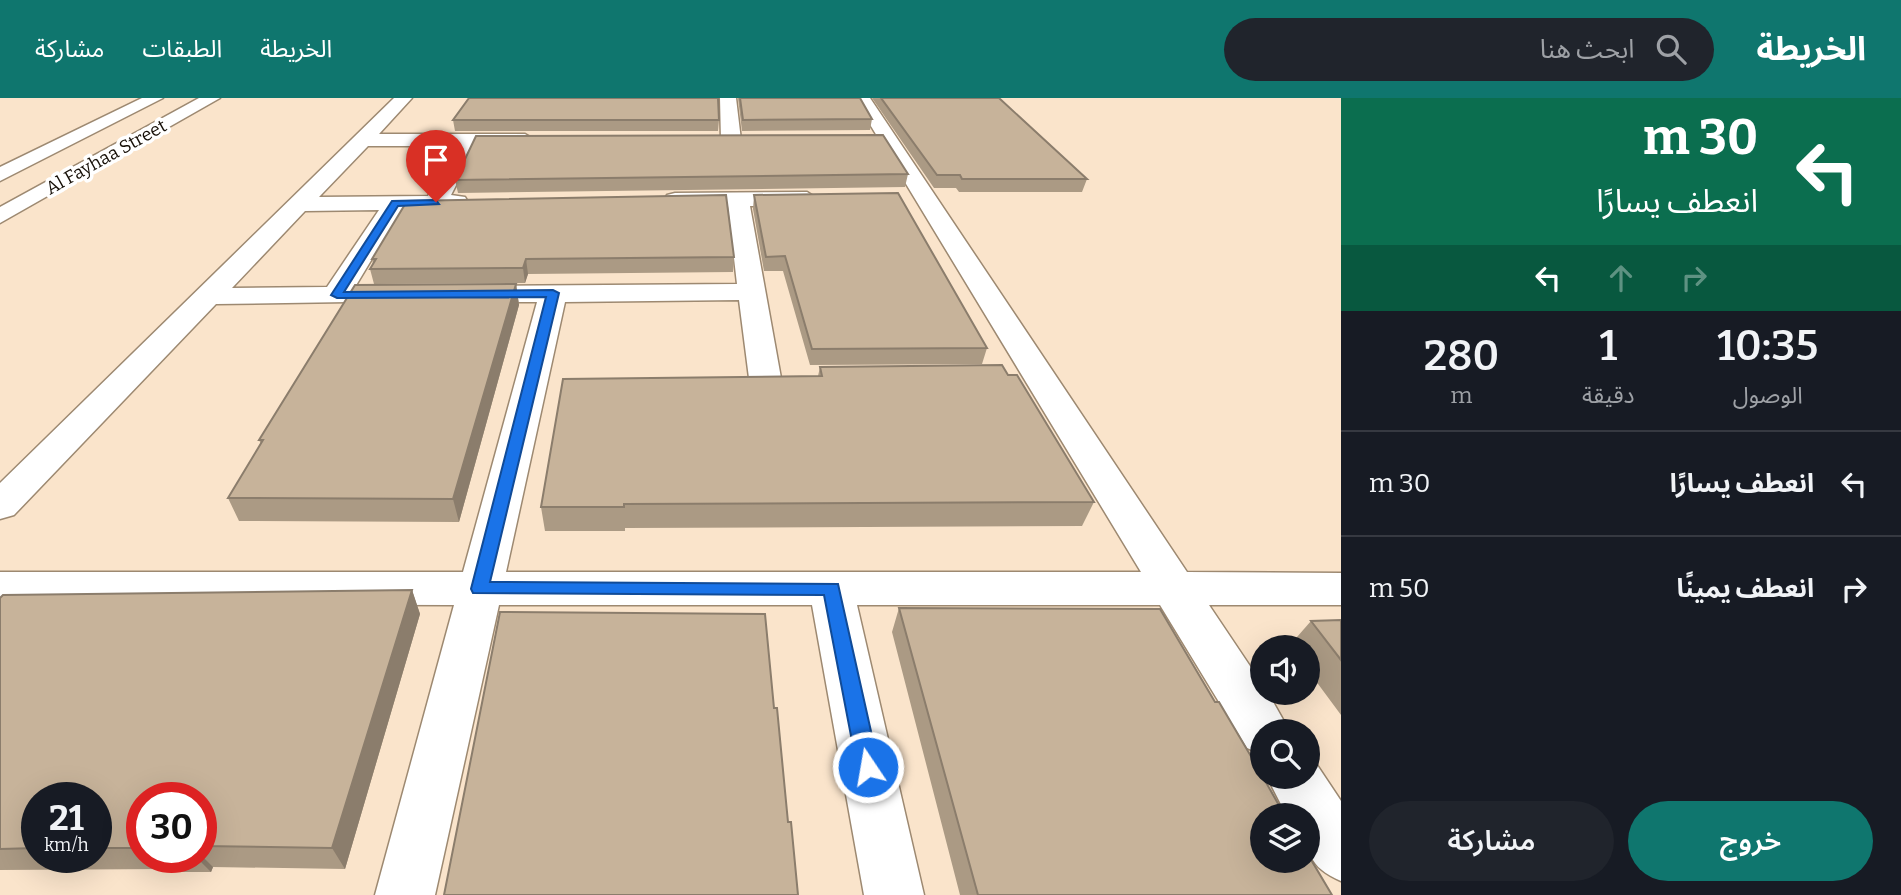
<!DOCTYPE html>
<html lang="ar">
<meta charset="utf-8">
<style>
body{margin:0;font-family:Bitter,"Noto Sans Arabic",serif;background:#20242c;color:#f1f3f6;direction:rtl;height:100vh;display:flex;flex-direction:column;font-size:26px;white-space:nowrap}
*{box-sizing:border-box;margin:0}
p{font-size:23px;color:#9ea1a6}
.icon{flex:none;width:38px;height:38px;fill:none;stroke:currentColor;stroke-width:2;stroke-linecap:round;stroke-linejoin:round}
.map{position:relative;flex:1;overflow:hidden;direction:ltr}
.details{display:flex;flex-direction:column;background:#171b24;width:560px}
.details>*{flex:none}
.top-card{background:#0b6e4f;color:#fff;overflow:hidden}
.buttons{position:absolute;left:1250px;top:537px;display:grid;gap:14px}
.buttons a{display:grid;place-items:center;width:70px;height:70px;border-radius:50%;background:#171b24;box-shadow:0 7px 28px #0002;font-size:35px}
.speed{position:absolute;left:21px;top:684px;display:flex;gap:14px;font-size:35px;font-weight:700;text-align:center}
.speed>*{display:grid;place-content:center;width:91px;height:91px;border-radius:50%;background:#171b24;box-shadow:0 7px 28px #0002;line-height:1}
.speed small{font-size:18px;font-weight:400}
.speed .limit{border:10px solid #d22;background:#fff;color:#111}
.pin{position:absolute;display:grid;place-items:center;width:60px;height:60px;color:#fff;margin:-72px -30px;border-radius:50% 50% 50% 0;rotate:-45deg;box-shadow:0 0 7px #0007}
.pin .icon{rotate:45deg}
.me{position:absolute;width:77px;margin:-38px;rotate:348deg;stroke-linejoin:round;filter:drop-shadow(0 0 5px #0008)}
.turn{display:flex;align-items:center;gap:24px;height:147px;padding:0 28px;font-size:32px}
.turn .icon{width:91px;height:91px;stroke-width:2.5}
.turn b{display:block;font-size:49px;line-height:60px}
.lanes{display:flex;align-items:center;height:66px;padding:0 28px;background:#0003;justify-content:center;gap:35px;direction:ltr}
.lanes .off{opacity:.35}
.eta{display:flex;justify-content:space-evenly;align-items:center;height:119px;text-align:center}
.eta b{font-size:42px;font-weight:600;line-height:49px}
.button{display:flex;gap:14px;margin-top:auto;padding:14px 28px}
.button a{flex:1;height:80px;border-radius:42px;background:#0f766e;color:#fff;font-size:28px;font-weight:600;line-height:80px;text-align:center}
.button a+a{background:#20242c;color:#f1f3f6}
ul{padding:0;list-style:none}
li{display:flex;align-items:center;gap:21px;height:105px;padding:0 28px;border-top:2px solid #363941}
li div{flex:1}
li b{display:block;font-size:26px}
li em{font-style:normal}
header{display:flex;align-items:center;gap:42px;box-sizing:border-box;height:98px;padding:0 35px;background:#0f766e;color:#fff}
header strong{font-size:33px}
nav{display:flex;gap:38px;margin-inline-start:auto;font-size:24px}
.search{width:490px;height:63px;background:#20242c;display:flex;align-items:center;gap:18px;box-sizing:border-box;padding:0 24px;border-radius:38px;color:#9ea1a6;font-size:26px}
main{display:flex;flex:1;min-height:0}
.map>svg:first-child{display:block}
</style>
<header>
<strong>الخريطة</strong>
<div class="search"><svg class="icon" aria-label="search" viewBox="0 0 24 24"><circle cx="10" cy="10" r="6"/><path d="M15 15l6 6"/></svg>ابحث هنا</div>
<nav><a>الخريطة</a><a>الطبقات</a><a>مشاركة</a></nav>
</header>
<main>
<section class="details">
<div class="top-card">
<div class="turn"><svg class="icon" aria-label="left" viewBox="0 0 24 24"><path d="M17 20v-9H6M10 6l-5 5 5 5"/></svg><div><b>30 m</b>انعطف يسارًا</div></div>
<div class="lanes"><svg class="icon" aria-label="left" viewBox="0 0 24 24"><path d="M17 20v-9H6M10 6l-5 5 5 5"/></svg><svg class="icon off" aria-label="ahead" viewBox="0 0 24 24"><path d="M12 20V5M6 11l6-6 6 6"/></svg><svg class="icon off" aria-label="right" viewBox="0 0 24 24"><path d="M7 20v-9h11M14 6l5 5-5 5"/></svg></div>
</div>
<div class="eta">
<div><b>10:35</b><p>الوصول</p></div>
<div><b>1</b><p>دقيقة</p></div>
<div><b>280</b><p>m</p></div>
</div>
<ul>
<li><svg class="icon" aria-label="left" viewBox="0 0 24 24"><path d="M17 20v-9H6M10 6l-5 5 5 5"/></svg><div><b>انعطف يسارًا</b></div><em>30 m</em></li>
<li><svg class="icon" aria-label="right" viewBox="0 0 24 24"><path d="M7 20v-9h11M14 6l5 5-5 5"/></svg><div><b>انعطف يمينًا</b></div><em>50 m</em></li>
</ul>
<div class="button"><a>خروج</a><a>مشاركة</a></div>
</section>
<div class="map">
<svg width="1341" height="797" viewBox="0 0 1341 797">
<rect width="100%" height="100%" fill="#fae4cb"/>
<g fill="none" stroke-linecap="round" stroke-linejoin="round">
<defs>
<path id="minor" d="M394 0H412L379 36H525L535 42 525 48H476L451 97 465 99 468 104 465 109 402 111 355 189 412 191 416 197 412 203 216 206 14 417 0 421V385ZM368 48H456L428 98 319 99ZM379 112 327 189 232 190 305 113Z
M720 0H736L741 42 738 46 731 48 721 42Z
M854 0H870L1187 474 1341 475V507H1209L1262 586V595H1268L1290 634H1262V656L1247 650 1160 507H857L924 797H864L812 507H499L435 797H375L454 507 0 506V474H463L537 204H466L456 202 452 196 456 190 466 188 737 186 728 108 667 107 664 102 667 97 675 95 807 94 818 101 807 108H750L781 280 776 287 765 290 754 287 749 280 739 202 565 204 506 474H1141Z
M1307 659 1313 661 1341 703V783C1306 768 1307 752 1307 718H1287L1267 679H1307Z"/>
<path id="highway" d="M142 0H163L0 83V69Z
M199 0H220L0 125V109Z"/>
</defs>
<!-- minor casing -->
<use href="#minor" stroke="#9d8971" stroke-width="3"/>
<!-- highway casing -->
<use href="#highway" stroke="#9d8971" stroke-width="3"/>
<!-- minor -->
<use href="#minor" fill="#fff" fill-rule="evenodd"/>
<!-- highway -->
<use href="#highway" fill="#fff" fill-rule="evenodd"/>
</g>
<!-- wall -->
<path fill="#ab9a84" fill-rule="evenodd" d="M738 0H860L872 21 870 32 742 33Z
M872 0H999L1087 81 1082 94H959L956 90H934Z
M453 22H719L718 33H455Z
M908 76 905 89 458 95 455 82Z
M754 97 987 250 982 266 810 267 783 173H764L753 111Z
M734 159 733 174 528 176 525 185 374 186 370 171 373 166 372 161Z
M516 186 519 207 459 424 239 423 228 400 261 346 259 342Z
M820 269 1008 277 1094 404 1082 428 625 430V433H545L541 409 818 278Z
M412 492 420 516 345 771 213 769 211 774H168L166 771 0 772V500ZM37 700H96V760H37ZM142 700H201V760H142Z
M899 510 1215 604 1332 797H960L892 534Z
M1341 522V617L1307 571V550H1292L1290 547 1311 523Z"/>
<!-- shaded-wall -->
<path fill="#8b7d6c" d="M526 161 528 176 525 185 523 170Z
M516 186 519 207 459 424 453 401Z
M412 492 420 516 345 771 332 750Z
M201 757 213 769 211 774 197 760H201Z"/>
<!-- building -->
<path fill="#c7b39a" stroke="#8b7d6c" stroke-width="2" d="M469 0H718L719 22H453Z
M740 0H860L872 21 743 22Z
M881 0H999L1087 81H962L960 77H937Z
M883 37 908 76 455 82 476 38Z
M898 95 987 250 812 251 785 158 766 159 754 97Z
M726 97 734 159 526 161 523 170 370 171 376 161H372L407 103Z
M516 186 453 401 228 400 263 342H259L355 187Z
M1002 267 1008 277H1017L1094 404 624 406V409H541L563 281 822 278 820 269Z
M412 492 332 750 201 748V700H142V750H96V700H37V750L0 751V500L3 497Z
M899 510 1160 511 1215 604H1219L1262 677V679H1263L1285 718H1262V763H1307V755L1332 797H978Z
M500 514 765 516 774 610H777L788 724H791L798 797H444Z
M1341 522V562L1311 523Z"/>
<!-- route -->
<path fill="#1a73e8" stroke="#114b97" stroke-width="2" d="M436 102 439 106 398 108 344 194 553 192 559 195 490 484 838 486 879 669 875 677 868 680 860 677 857 669 824 497 473 495 471 491 546 199 337 200 331 197 392 103Z"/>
<g text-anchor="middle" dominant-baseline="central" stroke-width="7" stroke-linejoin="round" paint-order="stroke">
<!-- far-street labels -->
<g font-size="18" fill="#140d05" stroke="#fff">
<text transform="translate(106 59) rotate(-29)">Al Fayhaa Street</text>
</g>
</g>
</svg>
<div class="buttons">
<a><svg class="icon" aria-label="sound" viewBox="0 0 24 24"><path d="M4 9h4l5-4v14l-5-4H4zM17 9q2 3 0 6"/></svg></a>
<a><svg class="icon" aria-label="search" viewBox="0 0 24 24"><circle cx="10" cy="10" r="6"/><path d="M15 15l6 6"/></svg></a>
<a><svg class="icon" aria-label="layers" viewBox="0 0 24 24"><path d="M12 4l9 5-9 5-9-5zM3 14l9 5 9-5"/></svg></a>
</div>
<div class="speed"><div>21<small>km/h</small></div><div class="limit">30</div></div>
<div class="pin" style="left:436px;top:104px;background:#d93025"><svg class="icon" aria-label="arrive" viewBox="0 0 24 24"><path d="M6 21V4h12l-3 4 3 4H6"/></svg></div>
<svg class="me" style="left:868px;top:669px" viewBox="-20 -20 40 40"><circle r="17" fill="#1a73e8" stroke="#fff" stroke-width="3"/><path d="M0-11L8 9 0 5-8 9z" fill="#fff"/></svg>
</div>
</main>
